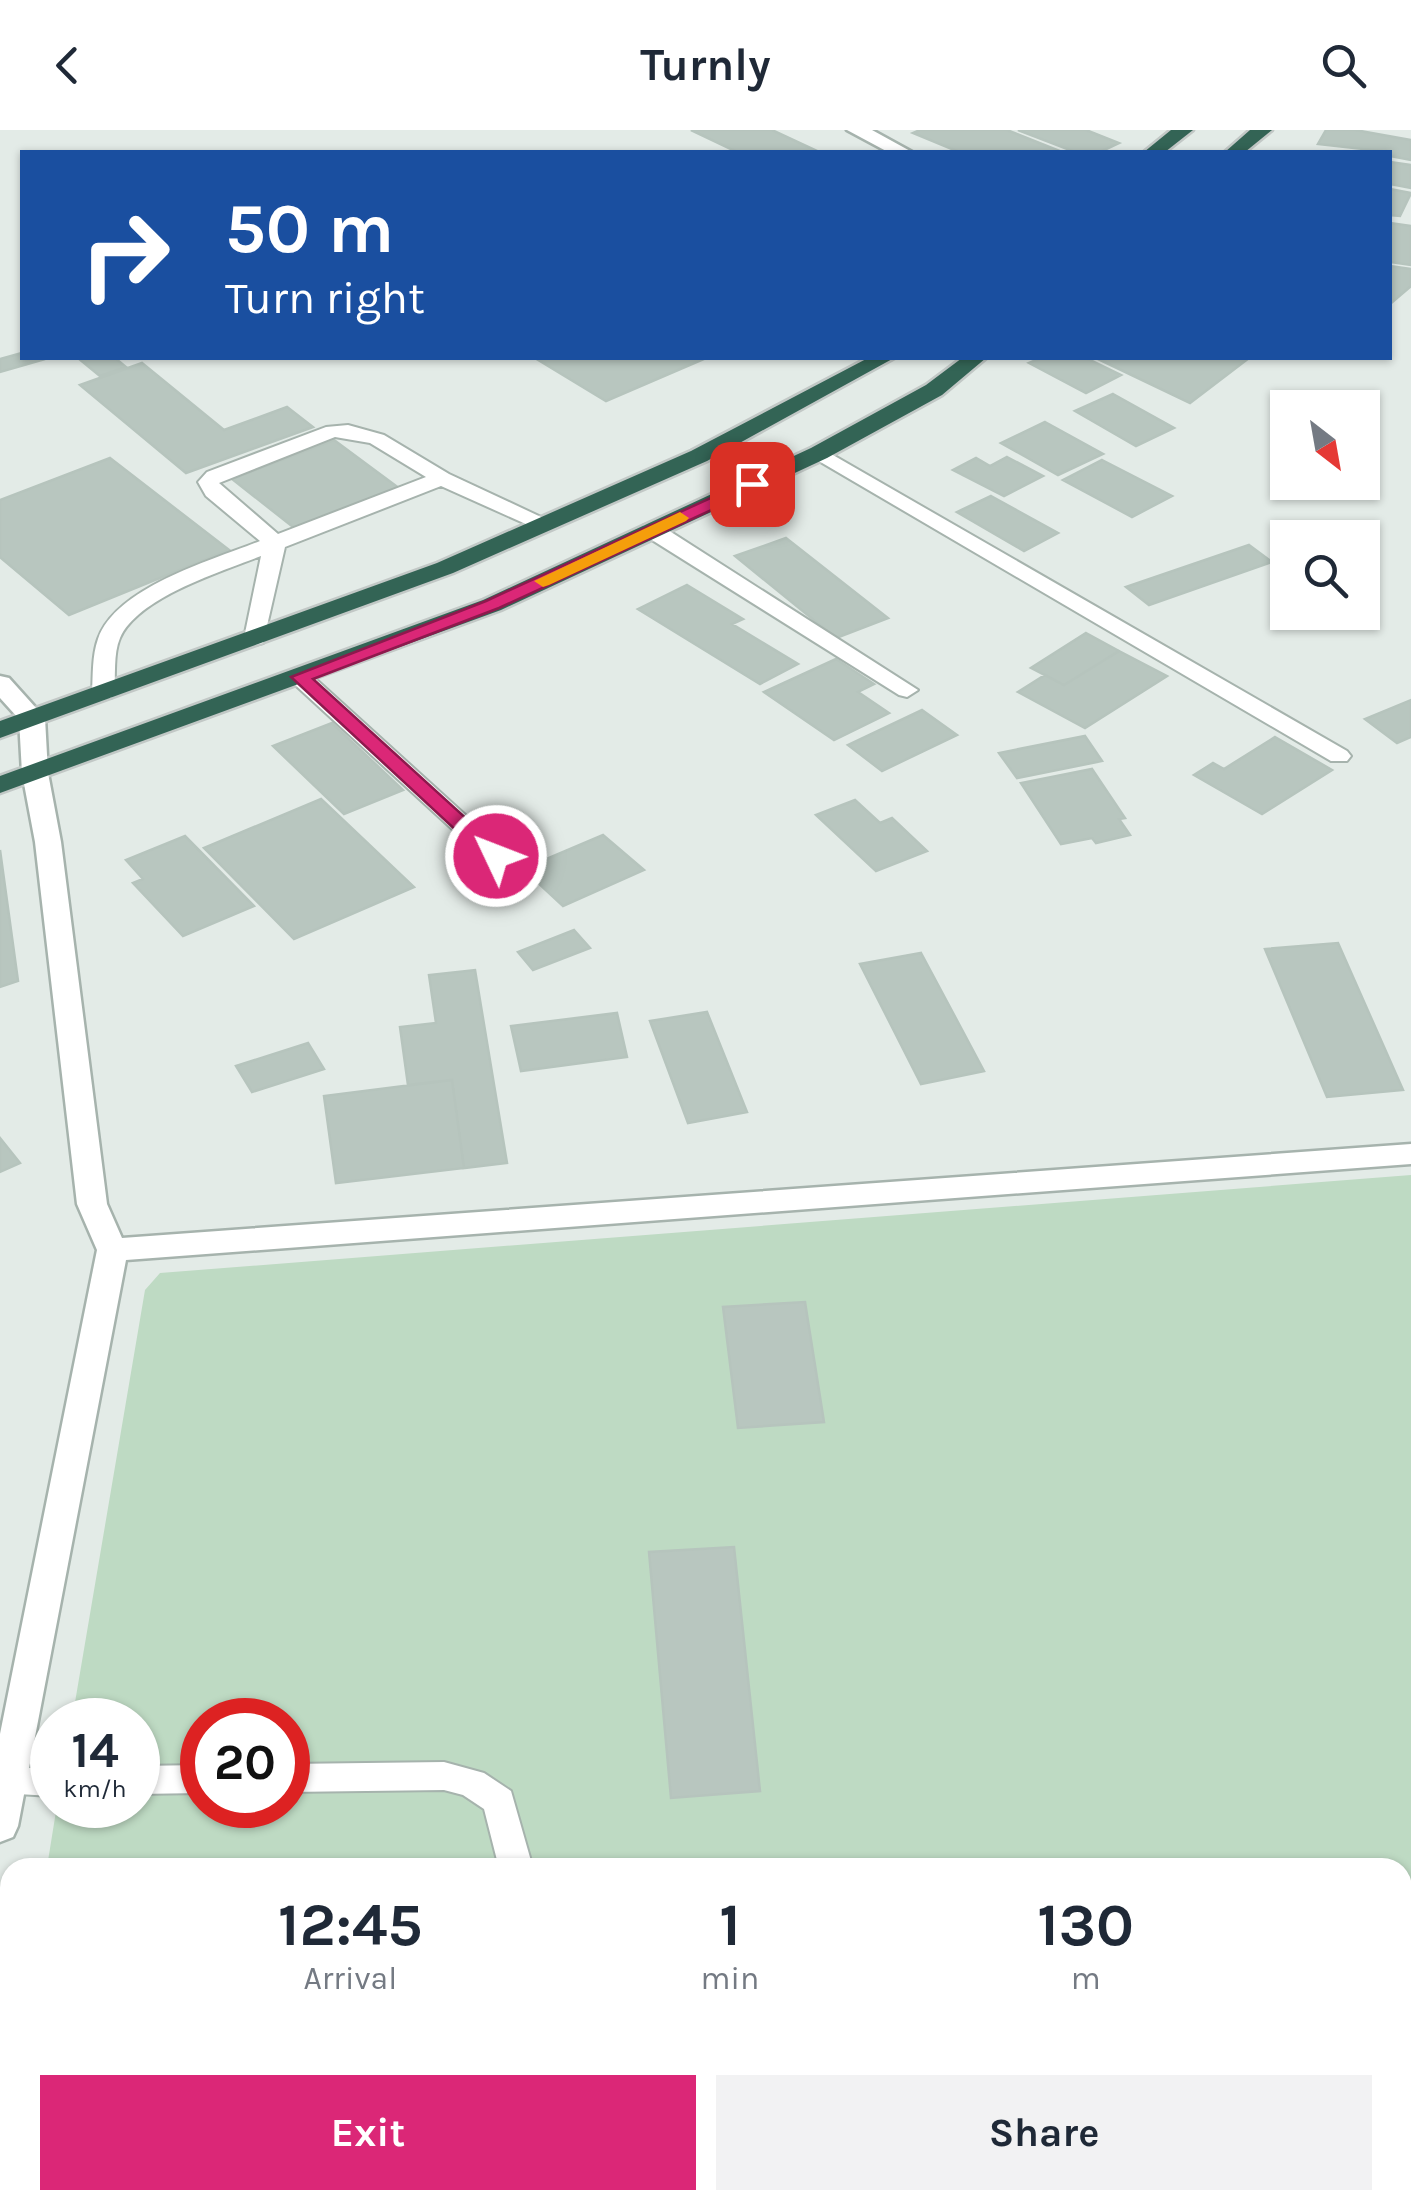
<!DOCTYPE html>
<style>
body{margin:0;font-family:Karla,sans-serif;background:#f2f2f3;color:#1f2937;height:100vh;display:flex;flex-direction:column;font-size:38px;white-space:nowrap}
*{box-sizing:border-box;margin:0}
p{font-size:32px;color:#747a83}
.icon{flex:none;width:55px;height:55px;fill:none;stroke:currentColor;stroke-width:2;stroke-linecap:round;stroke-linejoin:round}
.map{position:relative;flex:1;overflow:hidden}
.drawer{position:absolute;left:0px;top:1728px;width:1412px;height:352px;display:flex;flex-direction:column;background:#fff;border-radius:30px 30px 0 0;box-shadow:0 2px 8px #0004}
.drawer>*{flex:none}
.banner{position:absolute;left:20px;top:20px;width:1372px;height:210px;border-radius:0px;box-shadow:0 2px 8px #0004;background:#1a4fa0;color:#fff;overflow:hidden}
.needle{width:65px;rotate:149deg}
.buttons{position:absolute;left:1270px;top:260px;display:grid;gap:20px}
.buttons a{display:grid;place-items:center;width:110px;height:110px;border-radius:0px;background:#fff;box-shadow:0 2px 8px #0004;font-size:50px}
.speed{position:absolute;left:30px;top:1568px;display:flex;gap:20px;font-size:50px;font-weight:700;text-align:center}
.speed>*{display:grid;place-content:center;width:130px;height:130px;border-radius:50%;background:#fff;box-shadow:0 2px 8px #0004;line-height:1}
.speed small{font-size:25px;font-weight:400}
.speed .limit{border:15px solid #d22;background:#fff;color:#111}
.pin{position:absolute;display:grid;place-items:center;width:85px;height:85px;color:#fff;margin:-42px;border-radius:20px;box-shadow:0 5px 15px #0006}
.me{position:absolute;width:110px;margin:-55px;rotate:313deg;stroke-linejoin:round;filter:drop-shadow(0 0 8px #0008)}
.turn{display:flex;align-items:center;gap:35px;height:210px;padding:0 40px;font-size:45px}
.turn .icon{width:130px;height:130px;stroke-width:2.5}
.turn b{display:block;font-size:70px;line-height:85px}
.eta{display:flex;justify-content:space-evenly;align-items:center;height:170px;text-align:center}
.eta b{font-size:60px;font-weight:700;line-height:70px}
.primary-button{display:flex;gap:20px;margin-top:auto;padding:20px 40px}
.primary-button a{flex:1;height:115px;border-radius:0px;background:#db2777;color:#fff;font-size:40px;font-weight:700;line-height:115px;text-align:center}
.primary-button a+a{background:#f2f2f3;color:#1f2937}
header{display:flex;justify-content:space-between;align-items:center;height:130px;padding:0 40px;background:#fff;font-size:45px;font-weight:700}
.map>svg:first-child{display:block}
</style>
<header><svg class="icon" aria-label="back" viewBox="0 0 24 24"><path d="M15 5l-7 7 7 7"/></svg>Turnly<svg class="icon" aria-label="search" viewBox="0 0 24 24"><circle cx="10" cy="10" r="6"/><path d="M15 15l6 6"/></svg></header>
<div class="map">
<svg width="1411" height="2079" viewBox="0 0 1411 2079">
<rect width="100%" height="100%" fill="#e3ebe7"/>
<!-- green -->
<path fill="#bedac3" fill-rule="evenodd" d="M1411 1045V2079H0V2014L10 1955V2070H1402V1738L47 1737 57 1675H138V1590H72L145 1160 160 1143ZM202 1590H288V1675H202Z"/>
<!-- building -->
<path fill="#b8c6bf" stroke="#b6c4bd" stroke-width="2.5" d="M691 0H772L819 22H737Z
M920 0H1007L1062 22H959L913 3Z
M1018 0H1086L1119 13 1100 22H1075Z
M1326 0H1355L1411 10V30L1390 26V22L1318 14Z
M1390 32 1411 35V58L1390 54Z
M1390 59 1411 63 1400 86 1390 85Z
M1390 93 1411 96V135L1390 132Z
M1390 136 1411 139V156L1390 174Z
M22 223V228L45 229 0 242V229Z
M78 228H115L126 237 100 246Z
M535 228H706L606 271Z
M1041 228H1086L1121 245 1086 263 1029 233Z
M1096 228H1249L1190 273Z
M142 233 224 300 287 277 313 297 186 343 80 255Z
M1113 264 1174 298 1136 316 1075 281Z
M1045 292 1103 324 1058 345 1001 313Z
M334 310 400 359 297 400 232 349Z
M1007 327 1043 346 1004 366 953 340 976 328 990 336Z
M110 328 229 420 69 485 0 427V370Z
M1102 330 1172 366 1132 387 1063 350Z
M991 366 1058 403 1024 421 957 382Z
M786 408 888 488 836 508 735 426Z
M1249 415 1272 432 1149 475 1126 457Z
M687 455 743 489 732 494 798 534 760 554 638 479Z
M1086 503 1119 521 1064 555 1031 538Z
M1119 521 1167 546 1085 598 1018 562 1045 545 1064 555Z
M836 529 874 554 858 562 889 583 834 610 764 562Z
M1411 570V607L1397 613 1365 589Z
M922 580 957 605 882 641 848 615Z
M332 593 403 660 344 684 273 616Z
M1085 606 1102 631 1017 648 999 623Z
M1275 607 1332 640 1262 684 1194 645 1213 633 1224 639Z
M1092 639 1125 688 1119 689 1130 705 1096 713 1092 708 1061 714 1021 653Z
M321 669 414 757 294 809 204 718Z
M855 670 880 693 892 688 927 721 876 741 816 685Z
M603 705 644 740 563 776 523 739Z
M185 706 254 776 183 806 133 753 143 749 126 730Z
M0 720 18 851 0 857Z
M574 800 590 818 533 840 518 822Z
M1338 813 1403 960 1327 967 1265 819Z
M921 823 984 941 921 954 860 834Z
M475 840 507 1033 464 1038 452 950 408 955 400 897 436 893 429 845Z
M707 882 747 982 688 993 650 891Z
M617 883 627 927 521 941 511 896Z
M308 913 324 939 252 962 236 936Z
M452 950 464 1038 336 1053 324 966Z
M0 1008 20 1033 0 1042Z
M805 1172 824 1292 738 1298 723 1177Z
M734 1417 760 1661 671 1668 649 1422Z
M569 2070H667L668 2079H570Z
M887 2070H1039L1042 2079H889Z
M1157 2070H1280L1284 2079H1160Z"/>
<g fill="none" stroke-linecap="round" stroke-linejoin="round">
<defs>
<path id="lane" d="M348 295 384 305 449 344 556 394 545 400 537 399 441 356 285 417 263 513 255 515 244 508 261 426C223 441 138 467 120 508 113 524 116 546 114 563L111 568H95L92 563C93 545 92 526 98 509 116 457 213 430 260 411L206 366 198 352 207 342 326 297ZM335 307 370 313 426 347 278 404 219 353Z
M819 317 1347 621 1351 626 1347 631H1331L812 327 809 323Z
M652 394 660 395 918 560 907 567 899 565 644 405 641 400 644 395Z
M300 540 308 542 505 721 508 726 505 731H487L292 552 289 547Z
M444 1632 484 1643 511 1661 533 1738H499L484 1679 463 1665 444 1660 288 1662V1634Z
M202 1635V1663L138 1664V1636Z
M8 1638H52V1666L0 1663V1641Z
M484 2070H522L521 2079H483Z"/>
<path id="street" d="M847 0H872L912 22H888Z
M0 546 9 548 45 588 48 643 61 712 107 1074 122 1108 1411 1014V1034L126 1130 18 1696 13 1707 0 1712V1604L97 1120 77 1074 35 712 22 643 19 589 0 568Z"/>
<path id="highway" d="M1171 0H1193L1165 22H1144Z
M1250 0H1272L1245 22H1225Z
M868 228H894L707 331 453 443 0 608V591L437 433 691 321Z
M962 228H986L942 265 827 328 501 480 0 663V646L483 470 811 318 926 255Z"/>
</defs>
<!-- lane casing -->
<use href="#lane" stroke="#a6b3ad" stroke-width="4"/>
<!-- street casing -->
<use href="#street" stroke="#a6b3ad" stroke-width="5"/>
<!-- highway casing -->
<use href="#highway" stroke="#c2c8c6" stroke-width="5"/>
<!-- lane -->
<use href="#lane" fill="#fff" fill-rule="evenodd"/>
<!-- street -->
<use href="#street" fill="#fff" fill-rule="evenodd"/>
<!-- highway -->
<use href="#highway" fill="#336455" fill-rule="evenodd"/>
</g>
<!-- route -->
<path fill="#db2777" stroke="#8e194d" stroke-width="2.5" d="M752 349 759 350V358L499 478 313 549 503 722V731H489L291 547 486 471Z"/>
<!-- slow -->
<path fill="#f59e0b" d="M680 382 689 388 686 391 549 455 543 457 534 451Z"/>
</svg>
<div class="buttons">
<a><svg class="needle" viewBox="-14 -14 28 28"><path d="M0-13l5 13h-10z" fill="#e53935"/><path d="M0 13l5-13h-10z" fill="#747a83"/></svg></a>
<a><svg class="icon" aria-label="search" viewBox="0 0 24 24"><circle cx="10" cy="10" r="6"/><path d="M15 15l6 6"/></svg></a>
</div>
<div class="speed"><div>14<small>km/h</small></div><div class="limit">20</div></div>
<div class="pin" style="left:752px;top:354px;background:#d93025"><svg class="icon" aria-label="arrive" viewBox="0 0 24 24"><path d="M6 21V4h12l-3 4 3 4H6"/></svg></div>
<svg class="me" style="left:496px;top:726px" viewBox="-20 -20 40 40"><circle r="17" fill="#db2777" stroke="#fff" stroke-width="3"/><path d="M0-11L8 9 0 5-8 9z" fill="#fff"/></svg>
<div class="banner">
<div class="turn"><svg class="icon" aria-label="right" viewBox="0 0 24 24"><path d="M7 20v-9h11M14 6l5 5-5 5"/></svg><div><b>50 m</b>Turn right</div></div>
</div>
<section class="drawer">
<div class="eta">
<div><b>12:45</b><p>Arrival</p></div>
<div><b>1</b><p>min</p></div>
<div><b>130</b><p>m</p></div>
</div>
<div class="primary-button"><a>Exit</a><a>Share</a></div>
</section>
</div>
